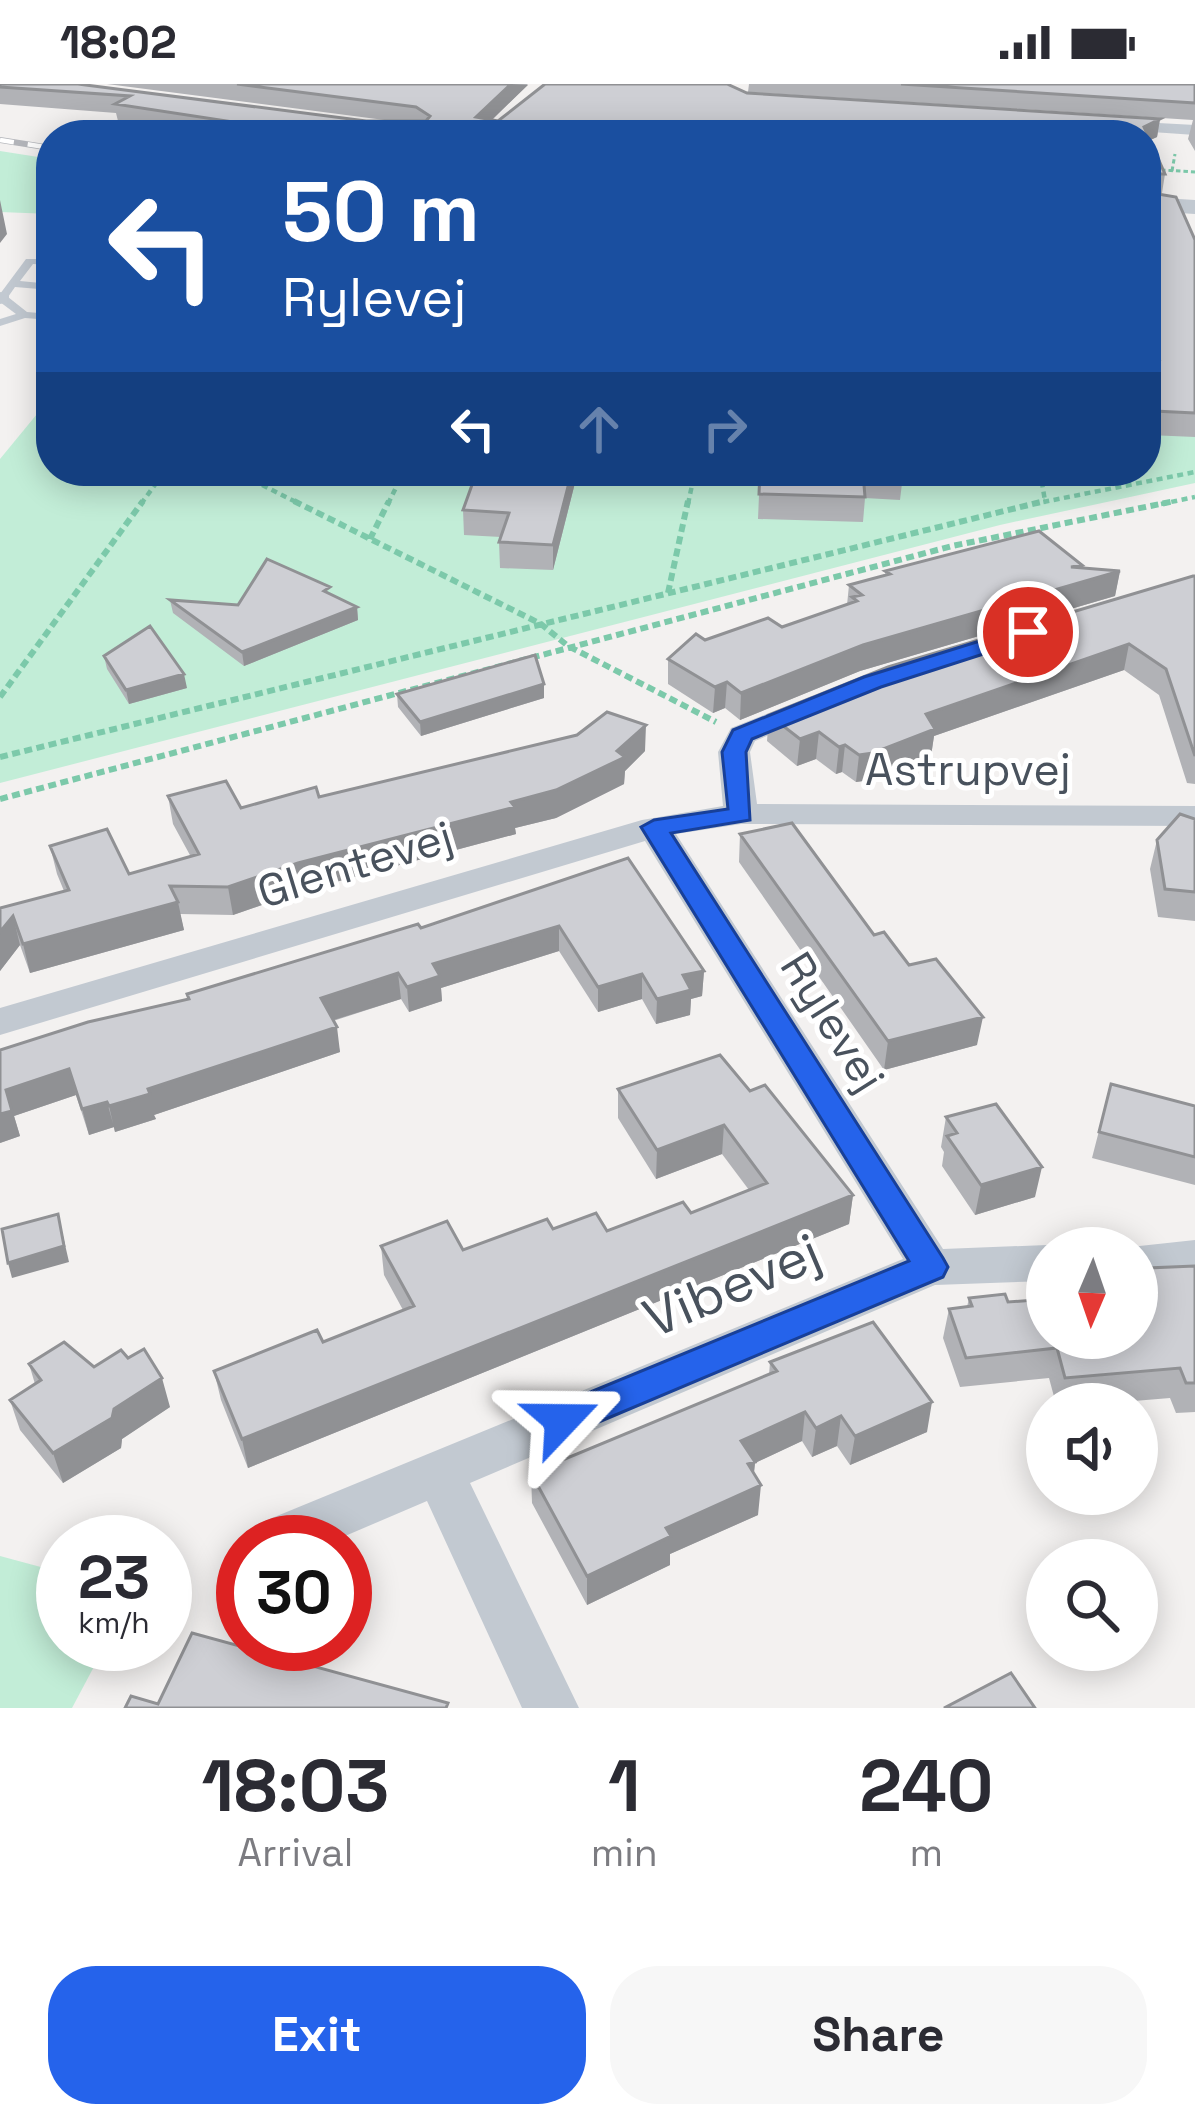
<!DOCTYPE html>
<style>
body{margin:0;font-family:"Space Grotesk",sans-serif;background:#f7f7f7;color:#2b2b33;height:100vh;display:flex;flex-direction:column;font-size:45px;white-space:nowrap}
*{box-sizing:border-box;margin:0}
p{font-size:39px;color:#7c7c81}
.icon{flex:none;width:66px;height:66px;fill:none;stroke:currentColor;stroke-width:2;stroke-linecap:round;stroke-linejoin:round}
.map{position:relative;height:1624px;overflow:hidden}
.panel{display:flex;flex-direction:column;background:#fff;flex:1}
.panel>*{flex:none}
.banner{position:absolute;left:36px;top:36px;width:1125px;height:366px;border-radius:48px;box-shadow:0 6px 30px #0003;background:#1a4fa0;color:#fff;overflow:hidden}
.needle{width:78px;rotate:182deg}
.fabs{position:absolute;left:1026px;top:1143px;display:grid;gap:24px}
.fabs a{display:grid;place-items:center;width:132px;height:132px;border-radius:50%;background:#fff;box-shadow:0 6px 30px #0003;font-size:60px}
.speed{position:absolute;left:36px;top:1431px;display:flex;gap:24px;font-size:60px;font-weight:700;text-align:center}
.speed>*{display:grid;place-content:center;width:156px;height:156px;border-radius:50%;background:#fff;box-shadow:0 6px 30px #0003;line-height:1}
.speed small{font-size:30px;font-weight:400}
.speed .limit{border:18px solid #d22;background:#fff;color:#111}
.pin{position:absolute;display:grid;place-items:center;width:102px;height:102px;color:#fff;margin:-51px;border:6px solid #fff;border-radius:50%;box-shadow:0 3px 12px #0007}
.me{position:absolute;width:132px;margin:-66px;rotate:67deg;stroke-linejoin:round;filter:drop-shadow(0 0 9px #0008)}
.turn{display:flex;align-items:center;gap:42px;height:252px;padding:0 48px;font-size:54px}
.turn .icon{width:156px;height:156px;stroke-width:2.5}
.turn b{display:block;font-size:84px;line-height:102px}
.lanes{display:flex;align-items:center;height:114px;padding:0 48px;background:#0003;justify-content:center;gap:60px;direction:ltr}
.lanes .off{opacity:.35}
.eta{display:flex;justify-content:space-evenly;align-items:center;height:204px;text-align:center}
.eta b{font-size:72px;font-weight:800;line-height:84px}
.cta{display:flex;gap:24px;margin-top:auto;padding:24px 48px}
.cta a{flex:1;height:138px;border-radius:48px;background:#2563eb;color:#fff;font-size:48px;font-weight:800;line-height:138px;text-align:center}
.cta a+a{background:#f7f7f7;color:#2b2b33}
.status{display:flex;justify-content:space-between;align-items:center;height:84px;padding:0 60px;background:#fff;direction:ltr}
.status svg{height:33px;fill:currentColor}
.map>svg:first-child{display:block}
</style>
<div class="status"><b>18:02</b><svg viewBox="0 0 49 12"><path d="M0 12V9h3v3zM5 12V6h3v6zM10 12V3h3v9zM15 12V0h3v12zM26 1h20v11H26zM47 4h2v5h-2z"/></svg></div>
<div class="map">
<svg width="1195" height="1624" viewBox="0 0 1195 1624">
<rect width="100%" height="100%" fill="#f3f1f0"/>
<!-- green -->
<path fill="#c2edd7" d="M0 67 51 75V130L0 128Z
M1146 202 1195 205V399L1000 441 0 699V375L51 313V387H1146Z
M0 1472 63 1489V1560H106L72 1624H0Z"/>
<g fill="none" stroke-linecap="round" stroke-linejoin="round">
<!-- path-far2 -->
<path stroke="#7cc9aa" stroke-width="3" stroke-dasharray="4.5 3" stroke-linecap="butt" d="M1146 85 1195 88
M1172 87 1175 70"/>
<!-- path-far1 -->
<path stroke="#7cc9aa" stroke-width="4.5" stroke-dasharray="6 4.5" stroke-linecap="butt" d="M234 387 300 420
M1040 387 1045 417
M141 420 165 387
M388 420 404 387
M688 420 695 387
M1033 420 1195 388
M1161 420 1195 413"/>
<!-- path -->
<path stroke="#7cc9aa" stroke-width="6" stroke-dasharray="8 4.5" stroke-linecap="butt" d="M294 417 541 540 568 562 716 638
M370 455 389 417
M668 509 688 417
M0 613 143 417
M0 673 1045 417
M0 715 952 462 1175 417"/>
<!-- service -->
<path fill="#c2c9d1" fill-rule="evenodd" d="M26 175H51V181L33 180 20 197 51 200V206L15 203 8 213 27 228 51 230V236L25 234 0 242V235L16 230 0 218V210Z"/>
<!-- minor -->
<path fill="#c2c9d1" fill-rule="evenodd" d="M1103 36 1195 41V51L1109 45Z
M0 208 9 210V218L0 220Z
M812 612 828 621 823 628 755 657 750 668 757 720 1195 722V742L741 740 676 750 943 1165 1047 1161 1056 1164H1047V1197L935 1201 470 1399 579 1624H522L427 1417 331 1458H247L255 1441 903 1175 645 757 0 951V924L642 736 723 722 718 668 731 644Z
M1195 1156V1192L1137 1194V1164H1121Z"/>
<!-- tertiary -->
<path fill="#c2c9d1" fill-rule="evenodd" d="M1146 113 1195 116V130L1146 127Z"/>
<defs>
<path id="rail" d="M0 56 51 64"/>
</defs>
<!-- rail casing -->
<use href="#rail" stroke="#b3b5ba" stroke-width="6"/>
<!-- rail -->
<use href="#rail" stroke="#fff" stroke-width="4.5" stroke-dasharray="14" stroke-linecap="butt"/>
</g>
<!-- wall -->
<path fill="#b1b2b6" d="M0 0H78L366 37H392L107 0H528L492 36 498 37 545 0H729L747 9 1160 35 1157 53 1150 56 1165 90 1162 109 1156 110 1176 113 1195 156V353L1149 351 1146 333V51H204L118 37 116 29 0 20Z
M749 0H1195V67L1188 55 1193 36 748 8Z
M234 387H309L303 398 235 395Z
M477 387H578L553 486 500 484 499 458 501 453 464 451 463 426Z
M760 387 903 391 900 416 865 414 863 438 758 435Z
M1081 484 1120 487 1115 512 860 587 740 636 725 624 713 629 668 600V575L705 556 782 543 847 521 849 501 885 491V487Z
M1195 492V700L1187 699 1159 611 1124 586 934 652 931 672 870 696 856 698 842 688 836 690 816 675 797 682 767 657 769 631Z
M331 510 357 523 358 536 244 582 173 529 170 516 238 521Z
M104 572 187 604 129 620 107 585Z
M397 610 544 614 421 652 398 623Z
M645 667 625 687 624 700 556 734 515 744 516 750 302 807 233 831 180 830 184 846 30 889 20 861 0 887V824L64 807 57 790 50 762 129 790 191 773 173 740 168 712 241 724Z
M1195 735V837L1158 833 1150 785 1157 756Z
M740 750 874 851 909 881 977 961 884 986 739 778Z
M628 774 704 887 702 912 691 915 690 931 656 940 642 915 598 928 559 867 441 904 442 917 409 928 401 915 333 937 340 968 154 1031 156 1035 115 1048 114 1043 89 1051 76 1011 14 1032 20 1052 0 1059V966L188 915 421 844Z
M1111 1000 1195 1022V1101L1092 1074Z
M618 1005 750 1007 853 1111 849 1140 248 1384 221 1316 214 1287 323 1258 403 1226 384 1191 381 1162 463 1166 553 1145 607 1147 691 1129 749 1106 722 1070 656 1095 618 1034Z
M946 1033 1035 1113 975 1131 942 1082 944 1068 941 1063Z
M1195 1182V1328L1176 1329 1170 1314 1098 1320H1056L1049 1294 960 1303 943 1254 949 1225 967 1223 969 1214 1008 1218 1140 1210 1148 1184Z
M770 1278 927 1348 850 1381 837 1362 812 1373 802 1357 755 1379 754 1389 758 1431 670 1470V1481L587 1521 532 1419 531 1389 769 1291Z
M29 1280 94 1283 170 1323 122 1355 121 1364 63 1399 20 1346 10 1316 35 1300Z"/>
<!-- shaded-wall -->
<path fill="#909194" d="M511 0 528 1 476 51V33Z
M1160 35 1157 53 1146 58 1144 43Z
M0 116 7 150 0 159Z
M572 387H578L553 486V461Z
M1082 481 1078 499 1120 487 1115 512 860 587 740 636 741 609 863 561Z
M357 523 358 536 244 582 242 568Z
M1129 560 1124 586 934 652 931 672 870 696 856 698 859 671 926 630Z
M184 590 187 604 129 620 126 606Z
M727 598 725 624 713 629 715 603Z
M544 600V614L421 652 420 638Z
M646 641 645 667 625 687 624 700 556 734 515 744 516 750 302 807 233 831 228 803 298 779 511 718 617 667Z
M819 648 816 675 797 682 800 655Z
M845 661 842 688 836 690 839 663Z
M178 818 184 846 30 889 23 860Z
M13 832 20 861 0 887V848Z
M559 842V867L441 904 442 917 409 928 407 903 433 880Z
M704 887 702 912 691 915 690 931 656 940 657 915 683 891Z
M398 889 401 915 324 939 321 914Z
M642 890V915L598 928V903Z
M983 933 977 961 884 986 888 957Z
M337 943 340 968 154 1031 156 1035 115 1048 109 1022 148 1005Z
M69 985 76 1011 14 1032 20 1052 0 1059V1031L6 1006Z
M107 1018 114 1043 89 1051 82 1025Z
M724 1041 722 1070 656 1095 657 1066Z
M1042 1083 1035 1113 975 1131 981 1101Z
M853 1111 849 1140 248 1384 242 1355Z
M58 1130 69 1178 12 1194 8 1179Z
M162 1294 170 1323 122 1355 121 1364 63 1399 53 1369 114 1325Z
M932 1318 927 1348 850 1381 855 1352Z
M805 1328 802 1357 755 1379 752 1405 761 1401 758 1431 670 1470V1481L587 1521V1492L666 1444 741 1357Z
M841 1332 837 1362 812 1373 816 1344Z"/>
<!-- building -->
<path fill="#cecfd4" stroke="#909194" stroke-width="3" d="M0 0H78L366 37H426L430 32 416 23 237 0H511L476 33 498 37 545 0H727L747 9 1160 35 1144 43 1165 90H1147L1146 97V51H318L115 20 130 12 0 3Z
M901 0H1195V19Z
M1146 108 1176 113 1195 156V329L1154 327 1146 288V274L1159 275 1146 246Z
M477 387H572L553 461 499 458 509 429 463 426Z
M760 387H902L903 391 863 389 865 413 759 410Z
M1039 447 1082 481 1071 483 1120 487 863 561 741 609 727 598 715 603 668 575 696 550 705 556 768 534 782 543 857 517 852 513 862 511 849 501 890 490 885 487Z
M267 475 330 503 324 507 357 523 242 568 170 516 238 521Z
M1193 492H1195V672L1166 585 1129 560 926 630 935 645 873 669 859 671 845 661 839 663 819 648 800 655 769 631 888 583Z
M150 542 184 590 126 606 104 572Z
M535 571 544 600 420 638 397 610Z
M607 628 646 641 617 667 625 673 556 706 511 718 515 723 298 779 228 803 170 802 178 818 23 860 13 832 0 848V824L69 806 50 762 107 745 129 790 199 770 168 712 226 697 241 724 316 703 319 713 577 651Z
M1180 730 1195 735V808L1165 805 1157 756Z
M792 739 874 851 884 848 909 881 936 875 983 933 888 957 740 750Z
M628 774 704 887 683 891 691 906 657 915 642 890 598 903 559 842 433 880 440 892 407 903 398 889 321 914 337 943 148 1005 150 1010 109 1022 107 1018 82 1025 69 985 6 1006 12 1027 0 1030V966L88 938 189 915 187 910 418 840 421 844Z
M720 971 750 1007 765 1001 853 1111 242 1355 214 1287 317 1246 323 1258 414 1222 381 1162 447 1137 463 1166 547 1135 553 1145 596 1129 607 1147 683 1118 691 1129 767 1099 724 1041 657 1066 618 1005Z
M1111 1000 1195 1022V1073L1099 1048Z
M996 1020 1042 1083 981 1101 947 1052 957 1049 946 1033Z
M58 1130 64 1162 8 1179 2 1145Z
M1195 1182V1299H1186L1180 1284 1065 1294 1057 1264 966 1274 949 1225 972 1222 969 1214 1005 1210 1008 1218 1047 1215V1254H1137V1210L1156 1209 1148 1184Z
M873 1238 932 1318 855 1352 841 1332 816 1344 805 1328 741 1357 755 1378 748 1380 761 1401 666 1444 671 1452 587 1492 531 1389 777 1287 770 1278Z
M64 1258 94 1283 121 1266 128 1274 144 1265 162 1294 114 1325 112 1334 53 1369 10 1316 41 1296 29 1280Z
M192 1549 448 1619 446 1624H125L131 1612 158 1620Z
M1011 1589 1035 1624H944Z"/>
<!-- route -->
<path fill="#2563eb" stroke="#184099" stroke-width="3" d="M1028 542 1039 548 1036 553 881 603 752 655 746 668 750 736 671 749 943 1174 948 1183 943 1193 575 1348 562 1352 549 1348 543 1336 549 1325 909 1177 641 743 654 736 728 725 722 668 733 646 864 593Z"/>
<g text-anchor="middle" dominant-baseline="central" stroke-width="10" stroke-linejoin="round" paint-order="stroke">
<!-- street labels -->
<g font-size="45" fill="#49525d" stroke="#fff">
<text x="968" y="685">Astrupvej</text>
<text transform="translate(355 780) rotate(-17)">Glentevej</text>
<text transform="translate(833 938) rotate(58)">Rylevej</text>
</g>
<!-- near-street labels -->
<g font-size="54" fill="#49525d" stroke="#fff">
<text transform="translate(732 1201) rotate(-23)">Vibevej</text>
</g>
</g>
</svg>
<div class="fabs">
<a><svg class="needle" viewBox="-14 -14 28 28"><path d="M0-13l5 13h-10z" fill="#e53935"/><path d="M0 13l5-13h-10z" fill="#7c7c81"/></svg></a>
<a><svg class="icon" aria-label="sound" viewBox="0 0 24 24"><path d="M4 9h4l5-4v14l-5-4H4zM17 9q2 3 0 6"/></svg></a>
<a><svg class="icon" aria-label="search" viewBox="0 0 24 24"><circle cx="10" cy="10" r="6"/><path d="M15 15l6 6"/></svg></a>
</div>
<div class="speed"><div>23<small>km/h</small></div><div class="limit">30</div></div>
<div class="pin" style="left:1028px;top:548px;background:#d93025"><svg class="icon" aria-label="arrive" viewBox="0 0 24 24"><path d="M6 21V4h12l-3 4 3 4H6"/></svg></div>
<svg class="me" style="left:562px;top:1336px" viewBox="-20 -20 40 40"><path d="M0-17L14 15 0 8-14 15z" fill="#2563eb" stroke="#fff" stroke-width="4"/></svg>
<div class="banner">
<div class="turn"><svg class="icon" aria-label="left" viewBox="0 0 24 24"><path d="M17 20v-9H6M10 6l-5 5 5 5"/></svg><div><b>50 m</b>Rylevej</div></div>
<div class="lanes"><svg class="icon" aria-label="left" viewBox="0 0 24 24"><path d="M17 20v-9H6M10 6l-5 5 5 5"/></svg><svg class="icon off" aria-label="ahead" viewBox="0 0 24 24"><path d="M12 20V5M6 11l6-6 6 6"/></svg><svg class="icon off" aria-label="right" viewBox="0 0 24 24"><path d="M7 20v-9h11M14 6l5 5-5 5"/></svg></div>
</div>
</div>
<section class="panel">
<div class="eta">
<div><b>18:03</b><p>Arrival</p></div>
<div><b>1</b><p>min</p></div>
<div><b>240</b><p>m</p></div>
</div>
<div class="cta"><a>Exit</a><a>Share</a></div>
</section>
